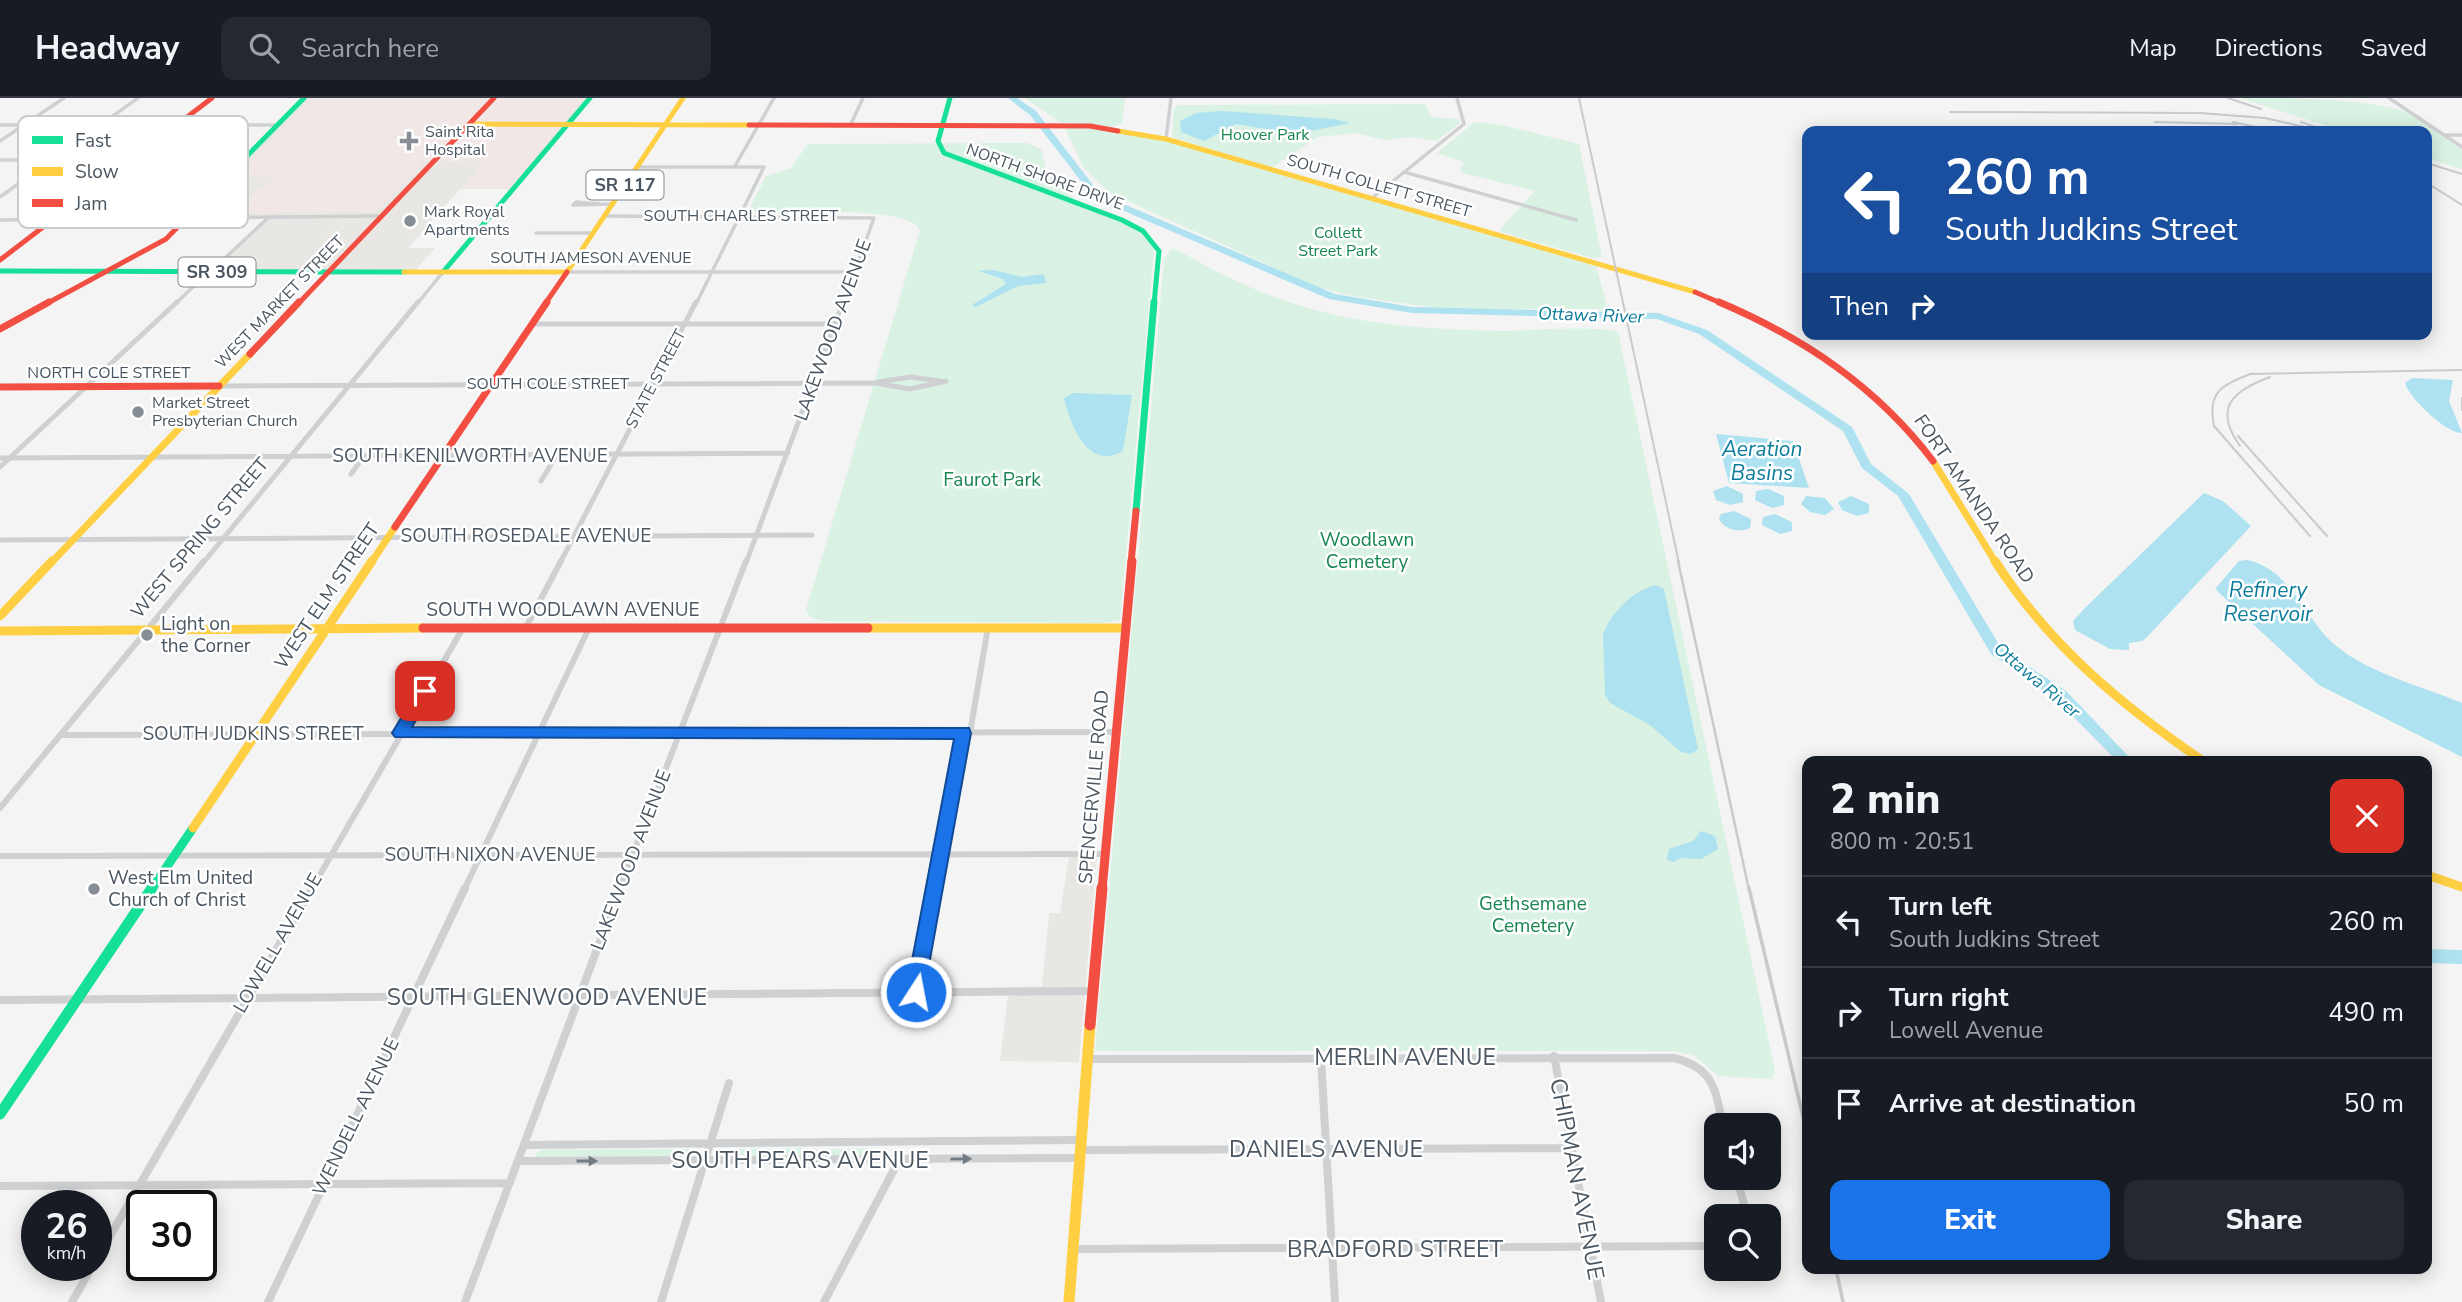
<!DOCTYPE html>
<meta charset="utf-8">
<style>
body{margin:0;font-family:"Nunito Sans",sans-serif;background:#242831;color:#f1f3f6;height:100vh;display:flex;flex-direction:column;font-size:26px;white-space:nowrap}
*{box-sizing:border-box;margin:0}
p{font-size:23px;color:#9ea1a6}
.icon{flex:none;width:38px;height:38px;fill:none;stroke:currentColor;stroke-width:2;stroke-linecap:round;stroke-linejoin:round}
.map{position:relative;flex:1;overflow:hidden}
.drawer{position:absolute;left:1802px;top:658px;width:630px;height:518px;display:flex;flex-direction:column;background:#171b24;border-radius:14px;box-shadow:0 4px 18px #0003}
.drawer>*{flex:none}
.hud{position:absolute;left:1802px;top:28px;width:630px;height:214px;border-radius:14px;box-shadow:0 4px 18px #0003;background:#1a4fa0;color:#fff;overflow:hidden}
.fabs{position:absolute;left:1704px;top:1015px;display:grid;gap:14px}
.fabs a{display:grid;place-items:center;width:77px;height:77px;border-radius:14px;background:#171b24;box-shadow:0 4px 18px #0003;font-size:35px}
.speed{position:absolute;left:21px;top:1092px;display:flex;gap:14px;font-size:35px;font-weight:700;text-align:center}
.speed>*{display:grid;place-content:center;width:91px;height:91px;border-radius:50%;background:#171b24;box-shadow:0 4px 18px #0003;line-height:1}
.speed small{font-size:18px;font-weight:400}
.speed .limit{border:4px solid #111;border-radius:10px;background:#fff;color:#111}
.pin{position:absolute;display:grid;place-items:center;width:60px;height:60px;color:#fff;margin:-30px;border-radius:14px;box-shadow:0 4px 10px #0006}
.me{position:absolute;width:77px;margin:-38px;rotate:11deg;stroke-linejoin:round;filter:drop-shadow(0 0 5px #0008)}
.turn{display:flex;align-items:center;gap:24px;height:147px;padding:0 28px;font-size:32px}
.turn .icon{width:91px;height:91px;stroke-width:2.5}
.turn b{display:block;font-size:49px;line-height:60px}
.then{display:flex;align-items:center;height:66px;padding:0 28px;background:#0003;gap:14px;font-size:26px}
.round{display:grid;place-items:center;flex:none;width:74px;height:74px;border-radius:14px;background:#242831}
.head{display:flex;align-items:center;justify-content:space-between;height:119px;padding:0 28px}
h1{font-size:42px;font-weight:800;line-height:52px}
.button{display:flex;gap:14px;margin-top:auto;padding:14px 28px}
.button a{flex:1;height:80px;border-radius:14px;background:#1a73e8;color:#fff;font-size:28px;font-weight:800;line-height:80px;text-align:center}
.button a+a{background:#242831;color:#f1f3f6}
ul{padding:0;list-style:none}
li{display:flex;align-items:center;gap:21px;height:91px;padding:0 28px;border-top:2px solid #363941}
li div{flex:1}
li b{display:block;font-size:26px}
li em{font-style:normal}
header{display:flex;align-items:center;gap:42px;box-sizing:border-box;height:98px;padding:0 35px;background:#171b24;border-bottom:2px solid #363941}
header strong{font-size:33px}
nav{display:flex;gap:38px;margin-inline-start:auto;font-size:24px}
.search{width:490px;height:63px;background:#242831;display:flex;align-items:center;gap:18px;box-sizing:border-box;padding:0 24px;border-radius:14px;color:#9ea1a6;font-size:26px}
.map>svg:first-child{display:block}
</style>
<header>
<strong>Headway</strong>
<div class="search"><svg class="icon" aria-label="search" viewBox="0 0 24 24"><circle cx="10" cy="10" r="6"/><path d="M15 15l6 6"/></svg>Search here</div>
<nav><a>Map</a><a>Directions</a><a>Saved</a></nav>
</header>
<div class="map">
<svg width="2462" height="1204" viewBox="0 0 2462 1204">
<rect width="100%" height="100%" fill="#f4f4f4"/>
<!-- commercial -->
<path fill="#e8e7e3" d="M304 0H590L513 91H460L408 150H435L414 174H210L268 120H189Z
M1069 759H1097L1079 964 1000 963 1009 889 1042 888 1049 815H1060Z"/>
<!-- medical -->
<path fill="#f1e7e6" d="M311 0H584L510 91H461L485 63H425L375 114 205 116 202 113 209 106H240L276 79 236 78Z"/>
<!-- green -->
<path fill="#d9f2e3" d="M1025 0H1125L1122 25 1112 29 1061 25Z
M2240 0C2287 0 2359 0 2403 13 2423 22 2443 40 2462 52V71L2427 60V33H2343Z
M1423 6 1426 7 1431 19 1458 21 1460 25 1436 43 1411 39 1385 42 1356 35 1318 39 1271 70 1172 39 1174 10 1179 7Z
M1475 24 1502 27 1579 46 1602 159 1592 160 1501 134 1500 131 1535 93 1462 75 1460 72 1464 64 1437 55Z
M1065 30 1100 31 1162 42 1596 168 1608 211H1444L1352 198 1317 189 1108 94 1084 70Z
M1027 45 1041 51C1044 61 1045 72 1052 81 1077 114 1135 115 1154 152L1120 522 1105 525 824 523 811 520 806 512 920 132C905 106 788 116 758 116L749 112 766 78 791 70 808 46Z
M1171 151 1178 152C1291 219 1371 230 1500 233 1527 233 1598 227 1618 234L1775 973 1772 981 1718 978 1695 958 1674 953H1095L1164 162Z
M807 1050 816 1052 879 1050 883 1054 878 1059 717 1057 722 1051Z
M692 1051 696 1053 690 1060H533L540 1052Z"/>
<!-- water -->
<path fill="#aee2f0" d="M1222 13 1334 21 1350 25 1295 36 1236 26 1204 43 1181 34 1180 23 1196 15Z
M993 172 1022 179 1043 176 1047 185 1018 188 976 209 972 207 1006 186 1003 181 978 173Z
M2412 280 2453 282 2449 303 2462 335C2447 336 2409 300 2405 285Z
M1073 295 1132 297 1123 353C1088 374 1070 326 1064 300Z
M1716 336 1793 343 1809 390 1729 385Z
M1727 388 1743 396V404L1730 407 1716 402 1713 393Z
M1768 391 1784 398V407L1772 410 1755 402 1756 393Z
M2204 395 2223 403 2251 428 2147 539 2142 543 2129 545V552L2110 551 2075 532 2073 523 2085 510Z
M1806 398 1825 400 1834 411 1825 417 1810 414 1801 406Z
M1851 398 1869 406V415L1857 418 1842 412 1838 404Z
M1734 413 1751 421 1750 430C1739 435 1725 432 1719 421L1721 416Z
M1775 416 1792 424V433L1780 436 1762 427 1763 419Z
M2248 462C2294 473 2304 524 2339 550 2373 577 2422 588 2462 605V659L2319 587 2215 491 2239 463Z
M1656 487 1664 491 1698 651 1691 656 1681 654 1650 627 1610 605 1605 597 1603 536C1612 514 1632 493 1656 487Z
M1701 733 1715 738 1718 751 1701 761 1681 760 1674 764 1667 762 1669 751 1693 743Z"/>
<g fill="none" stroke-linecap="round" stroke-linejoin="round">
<!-- river -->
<path fill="#aee2f0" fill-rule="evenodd" d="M1008 0H1017L1036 13 1100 96 1335 196 1412 209 1658 215 1707 232 1852 329 1871 366 1909 396 2001 550 2066 593 2133 663H2117L2056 601 1991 556 1898 398 1862 370 1843 333 1699 236 1657 221 1412 215 1329 201 1094 100 1030 17Z
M2427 851 2462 852V866L2427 865Z"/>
<!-- street-far3 -->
<path stroke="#ced0d2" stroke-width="3.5" d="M2389 0 2462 49
M851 26 863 0
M0 27H278
M2446 37H2462
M1166 41 1171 0
M0 43 64 0
M0 62H50
M735 68 774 0
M638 69H764L696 206
M1404 74 1576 122
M105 82 225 83
M0 99 138 0
M1372 100 1464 26 1457 0
M599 106 576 104 573 107 611 106
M604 118 874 120 843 206
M0 122 381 118
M536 135H592
M210 174 269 119
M567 174H854
M175 206 209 174
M417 206 443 174"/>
<!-- street-far2 -->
<path stroke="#ced0d2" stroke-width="5" d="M532 226H836
M879 284 910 279 940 283
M219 288 876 285 910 291 946 283
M0 360 788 355
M0 369 177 204
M351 376 364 358
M541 383 556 358
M0 442 812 437
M203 465 418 204
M560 465 696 204
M746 465 843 204"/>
<!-- street-far1 -->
<path stroke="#ced0d2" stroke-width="6" d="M526 529 561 463
M970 635 988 529
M60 637 1117 634
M0 710 204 463
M0 758 1105 756
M311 792 463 530
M464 792 589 530
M619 792 746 463
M935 792 963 635"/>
<!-- street -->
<path stroke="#ced0d2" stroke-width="8" d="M916 894 935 790
M0 902 1093 893
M1554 958 1601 1204
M1321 960 1335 1204
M1089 961 1674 960C1714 970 1715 991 1723 1027
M525 1047 1082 1042
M1081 1052 1572 1050
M519 1063 1080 1060
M1737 1080 1747 1118
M0 1088 509 1085
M1074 1151 1717 1148
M96 1162 312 790
M72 1204 93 1167
M268 1204 465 790
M465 1204 620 790
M661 1204 729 985
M824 1204 899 1062"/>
<!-- fast-far3 -->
<path stroke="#16e098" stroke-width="5" d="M950 0 938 43 944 55 1122 122 1143 133 1159 153 1154 206
M237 68 304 0
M0 173 404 174
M443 174 590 0"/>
<!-- fast-far2 -->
<path stroke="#16e098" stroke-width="7" d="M1136 413 1154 204"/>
<!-- fast-far1 -->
<path stroke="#16e098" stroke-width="9" d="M151 792 193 730"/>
<!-- fast -->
<path stroke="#16e098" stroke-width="11" d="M0 1016 152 790"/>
<!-- slow-far3 -->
<path stroke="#ffcf43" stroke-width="5" d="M469 26 749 27
M1118 33 1166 41 1695 194
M404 174H567L683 0"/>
<!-- slow-far2 -->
<path stroke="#ffcf43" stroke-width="7" d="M1933 363 1996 465
M51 465 250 256
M371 465 395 429"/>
<!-- slow-far1 -->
<path stroke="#ffcf43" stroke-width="9" d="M1995 463C2049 547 2121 607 2203 663
M0 518 52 463
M868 530H1126
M0 533 423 530
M193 730 372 463
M2427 777 2462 789"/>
<!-- slow -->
<path stroke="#ffcf43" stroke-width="11" d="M1069 1204 1090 927"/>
<!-- jam-far3 -->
<path stroke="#f24e42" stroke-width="5" d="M749 27 1090 28 1118 33
M0 162 212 0
M1695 194 1723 206
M46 206 166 141 237 68
M298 206 494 0
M545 206 567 174"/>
<!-- jam-far2 -->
<path stroke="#f24e42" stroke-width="7" d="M1719 204C1804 240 1877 289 1933 363
M0 231 49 204
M250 256 299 204
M0 289 219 288
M395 429 547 204
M1131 465 1136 413"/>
<!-- jam-far1 -->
<path stroke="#f24e42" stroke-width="9" d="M423 530H868
M1102 792 1132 463"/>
<!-- jam -->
<path stroke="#f24e42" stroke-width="11" d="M1090 927 1102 790"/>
<!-- rail-far2 -->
<path stroke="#c9cacc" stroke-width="2" d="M1579 0 1679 465
M2228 0 2261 11
M1950 14 2200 15 2265 20 2309 30
M2155 24 2238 26
M2233 24 2274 33
M2301 24 2327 33
M2427 65 2462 76
M2427 85 2462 107
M2462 300V312
M2238 338 2327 438
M2240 348C2213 310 2232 293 2270 279
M2310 438 2214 328C2207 294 2221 288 2250 276L2462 272"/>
<!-- rail-far1 -->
<path stroke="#c9cacc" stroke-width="2.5" d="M1678 463 1749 792"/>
<!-- rail -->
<path stroke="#c9cacc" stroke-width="3.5" d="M1749 790 1808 1040
M1836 1171 1843 1204"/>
</g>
<!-- one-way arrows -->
<defs><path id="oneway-solid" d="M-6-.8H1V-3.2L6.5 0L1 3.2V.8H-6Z" transform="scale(1.75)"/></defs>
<g fill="#727b83">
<use href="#oneway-solid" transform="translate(961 1061) rotate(-1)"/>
<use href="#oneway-solid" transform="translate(587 1063)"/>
</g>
<!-- route -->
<path fill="#1a73e8" stroke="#114b97" stroke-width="2" d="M425 587 433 593 412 629 969 630 971 635 923 900 916 903 909 900 906 894 954 641 395 639 392 635 420 589Z"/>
<!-- markers -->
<g fill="#868d94" stroke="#fff" stroke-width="2.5">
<path d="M405.5 32.5h7v7h7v7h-7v7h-7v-7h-7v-7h7z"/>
<circle cx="410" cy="123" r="7"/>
<circle cx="138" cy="314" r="7"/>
<circle cx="147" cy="537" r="7"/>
<circle cx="94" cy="791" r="7"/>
</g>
<g text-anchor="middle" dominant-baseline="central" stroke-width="5" stroke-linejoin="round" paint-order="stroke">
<!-- far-poi labels -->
<g font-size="16" fill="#4a5661" stroke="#fff" text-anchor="start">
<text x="425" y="34">Saint Rita<tspan x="425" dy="18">Hospital</tspan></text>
<text x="424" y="114">Mark Royal<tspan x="424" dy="18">Apartments</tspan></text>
<text x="152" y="305">Market Street<tspan x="152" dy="18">Presbyterian Church</tspan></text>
</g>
<!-- far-park labels -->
<g font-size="16" fill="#17864f" stroke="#fff">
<text x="1265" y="37">Hoover Park</text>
<text x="1338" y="135">Collett<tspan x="1338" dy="18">Street Park</tspan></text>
</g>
<!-- far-street labels -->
<g font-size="16" fill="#4a5661" stroke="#fff">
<text transform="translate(1045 79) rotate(20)">NORTH SHORE DRIVE</text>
<text transform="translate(1379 88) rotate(16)">SOUTH COLLETT STREET</text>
<text x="741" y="118">SOUTH CHARLES STREET</text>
<text x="591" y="160">SOUTH JAMESON AVENUE</text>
<text transform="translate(280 204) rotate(-46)">WEST MARKET STREET</text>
<text x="109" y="275">NORTH COLE STREET</text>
<text transform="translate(656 281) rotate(-62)">STATE STREET</text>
<text x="548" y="286">SOUTH COLE STREET</text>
</g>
<!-- shield labels -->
<g fill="#fff" stroke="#808990" stroke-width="2">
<rect x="586.5" y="72.5" width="77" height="29" rx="5"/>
<rect x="178.5" y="159.5" width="77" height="29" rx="5"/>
</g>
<g font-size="18" font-weight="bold" fill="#4a5661">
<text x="625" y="87">SR 117</text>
<text x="217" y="174">SR 309</text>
</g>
<!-- far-water labels -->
<g font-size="18" font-style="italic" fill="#0c7c9b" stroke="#fff">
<text transform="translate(1591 217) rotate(2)">Ottawa River</text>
<text transform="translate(2037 582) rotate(40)">Ottawa River</text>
</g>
<!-- street labels -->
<g font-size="19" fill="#4a5661" stroke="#fff">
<text transform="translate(833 232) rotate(-70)">LAKEWOOD AVENUE</text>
<text x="470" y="358">SOUTH KENILWORTH AVENUE</text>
<text transform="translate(1974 401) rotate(56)">FORT AMANDA ROAD</text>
<text x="526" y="438">SOUTH ROSEDALE AVENUE</text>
<text transform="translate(200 440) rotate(-50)">WEST SPRING STREET</text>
<text transform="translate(327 498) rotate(-56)">WEST ELM STREET</text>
<text x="563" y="512">SOUTH WOODLAWN AVENUE</text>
<text x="253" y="636">SOUTH JUDKINS STREET</text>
<text transform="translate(1094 689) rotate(-85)">SPENCERVILLE ROAD</text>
<text x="490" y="757">SOUTH NIXON AVENUE</text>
<text transform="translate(631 762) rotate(-69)">LAKEWOOD AVENUE</text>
<text transform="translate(278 845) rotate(-60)">LOWELL AVENUE</text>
<text transform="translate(356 1019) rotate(-64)">WENDELL AVENUE</text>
</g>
<!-- park labels -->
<g font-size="19" fill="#17864f" stroke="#fff">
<text x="992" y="382">Faurot Park</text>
<text x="1367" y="442">Woodlawn<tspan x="1367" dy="22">Cemetery</tspan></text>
<text x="1533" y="806">Gethsemane<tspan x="1533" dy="22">Cemetery</tspan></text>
</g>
<!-- poi labels -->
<g font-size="19" fill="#4a5661" stroke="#fff" text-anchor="start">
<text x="161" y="526">Light on<tspan x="161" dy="22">the Corner</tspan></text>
<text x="108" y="780">West Elm United<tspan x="108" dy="22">Church of Christ</tspan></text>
</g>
<!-- water labels -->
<g font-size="21" font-style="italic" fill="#0c7c9b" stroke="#fff">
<text x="1762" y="351">Aeration<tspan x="1762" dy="24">Basins</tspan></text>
<text x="2268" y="492">Refinery<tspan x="2268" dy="24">Reservoir</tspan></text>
</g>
<!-- near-street labels -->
<g font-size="23" fill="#4a5661" stroke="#fff">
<text x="547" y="899">SOUTH GLENWOOD AVENUE</text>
<text x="1405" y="959">MERLIN AVENUE</text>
<text x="1326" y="1051">DANIELS AVENUE</text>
<text x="800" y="1062">SOUTH PEARS AVENUE</text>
<text transform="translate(1577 1081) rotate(79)">CHIPMAN AVENUE</text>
<text x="1395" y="1151">BRADFORD STREET</text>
</g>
</g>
<!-- legend -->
<rect x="18" y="18" width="230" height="112" rx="10" fill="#fff" stroke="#c9ccd0" stroke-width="2"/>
<rect x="32" y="38" width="31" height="8" fill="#16e098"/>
<rect x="32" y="69" width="31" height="9" fill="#ffcf43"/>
<rect x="32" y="101" width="31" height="8" fill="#f24e42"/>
<g font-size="19" fill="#4a5661">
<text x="75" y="49">Fast</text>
<text x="75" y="80">Slow</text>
<text x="75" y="112">Jam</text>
</g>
</svg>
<div class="fabs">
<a><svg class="icon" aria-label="sound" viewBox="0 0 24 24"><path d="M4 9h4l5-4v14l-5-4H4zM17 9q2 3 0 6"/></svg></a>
<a><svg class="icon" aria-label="search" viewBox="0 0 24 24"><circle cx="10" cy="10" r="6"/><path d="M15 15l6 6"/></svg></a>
</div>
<div class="speed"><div>26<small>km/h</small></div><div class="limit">30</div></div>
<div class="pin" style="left:425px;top:593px;background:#d93025"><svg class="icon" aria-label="arrive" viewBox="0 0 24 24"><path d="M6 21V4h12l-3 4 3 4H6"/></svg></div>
<svg class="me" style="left:916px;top:894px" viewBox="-20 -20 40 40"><circle r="17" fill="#1a73e8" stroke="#fff" stroke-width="3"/><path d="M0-11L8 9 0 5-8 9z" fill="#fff"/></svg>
<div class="hud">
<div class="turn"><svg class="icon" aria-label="left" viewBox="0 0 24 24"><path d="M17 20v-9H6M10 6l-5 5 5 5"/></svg><div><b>260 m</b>South Judkins Street</div></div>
<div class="then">Then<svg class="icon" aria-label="right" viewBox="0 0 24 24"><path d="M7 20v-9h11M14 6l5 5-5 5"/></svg></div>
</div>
<section class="drawer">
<div class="head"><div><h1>2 min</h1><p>800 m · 20:51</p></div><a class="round" style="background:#d93025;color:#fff"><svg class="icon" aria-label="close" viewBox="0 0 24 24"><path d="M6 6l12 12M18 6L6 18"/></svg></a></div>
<ul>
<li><svg class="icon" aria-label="left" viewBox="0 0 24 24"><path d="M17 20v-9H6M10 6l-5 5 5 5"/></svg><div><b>Turn left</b><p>South Judkins Street</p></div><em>260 m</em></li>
<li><svg class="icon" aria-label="right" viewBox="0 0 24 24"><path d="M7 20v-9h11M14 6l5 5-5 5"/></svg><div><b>Turn right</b><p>Lowell Avenue</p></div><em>490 m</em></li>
<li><svg class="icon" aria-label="arrive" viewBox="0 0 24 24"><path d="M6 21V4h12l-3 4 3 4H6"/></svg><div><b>Arrive at destination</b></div><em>50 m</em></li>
</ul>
<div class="button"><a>Exit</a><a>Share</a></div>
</section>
</div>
